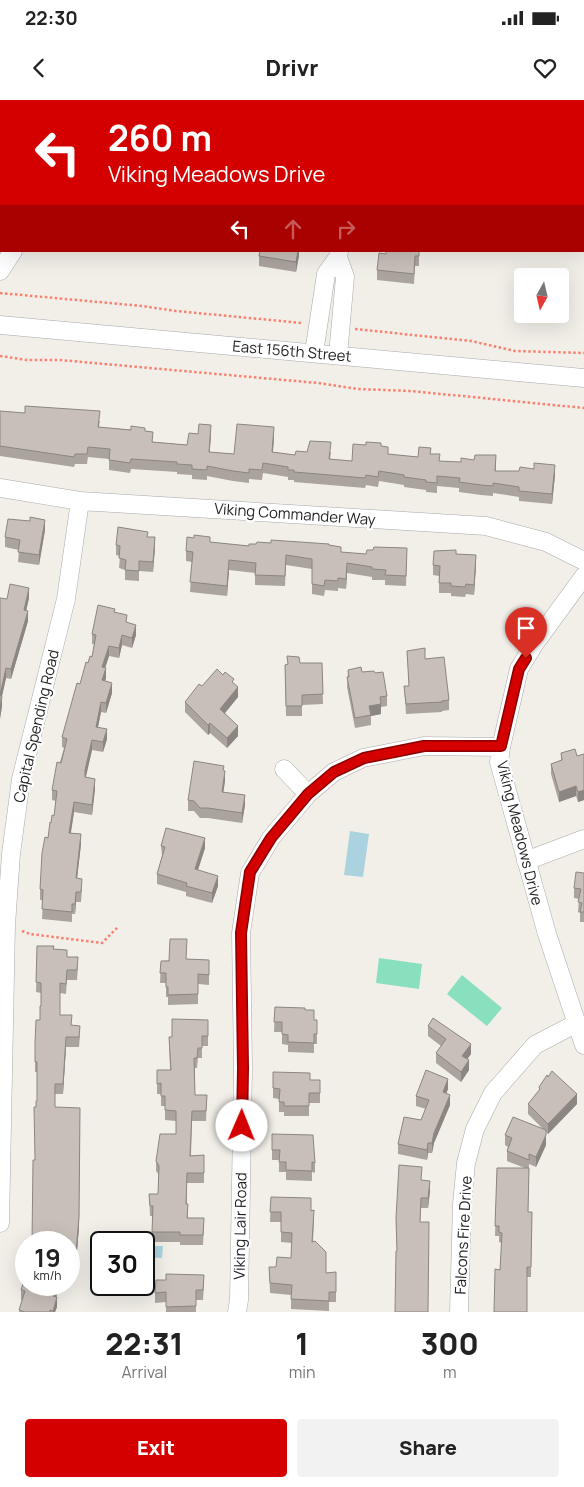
<!DOCTYPE html>
<style>
body{margin:0;font-family:Manrope,sans-serif;background:#f2f2f2;color:#222;height:100vh;display:flex;flex-direction:column;font-size:19px;white-space:nowrap}
*{box-sizing:border-box;margin:0}
p{font-size:16px;color:#767676}
.icon{flex:none;width:28px;height:28px;fill:none;stroke:currentColor;stroke-width:2;stroke-linecap:round;stroke-linejoin:round}
.map{position:relative;height:1212px;overflow:hidden}
.panel{display:flex;flex-direction:column;background:#fff;flex:1}
.panel>*{flex:none}
.top-card{position:absolute;left:0px;top:0px;width:585px;height:152px;box-shadow:0 5px 20px #0002;background:#d40000;color:#fff;overflow:hidden}
.needle{width:32px;rotate:188deg}
.buttons{position:absolute;left:514px;top:168px;display:grid;gap:10px}
.buttons a{display:grid;place-items:center;width:55px;height:55px;border-radius:5px;background:#fff;box-shadow:0 5px 20px #0002;font-size:25px}
.speed{position:absolute;left:15px;top:1131px;display:flex;gap:10px;font-size:25px;font-weight:700;text-align:center}
.speed>*{display:grid;place-content:center;width:65px;height:65px;border-radius:50%;background:#fff;box-shadow:0 5px 20px #0002;line-height:1}
.speed small{font-size:12px;font-weight:400}
.speed .limit{border:2px solid #111;border-radius:8px;background:#fff;color:#111}
.pin{position:absolute;display:grid;place-items:center;width:42px;height:42px;color:#fff;margin:-51px -21px;border-radius:50% 50% 50% 0;rotate:-45deg;box-shadow:0 0 5px #0007}
.pin .icon{rotate:45deg}
.me{position:absolute;width:55px;margin:-28px;rotate:1deg;stroke-linejoin:round;filter:drop-shadow(0 0 4px #0008)}
.turn{display:flex;align-items:center;gap:18px;height:105px;padding:0 25px;font-size:22px}
.turn .icon{width:65px;height:65px;stroke-width:2.5}
.turn b{display:block;font-size:35px;line-height:42px}
.lanes{display:flex;align-items:center;height:48px;padding:0 25px;background:#0003;justify-content:center;gap:25px;direction:ltr}
.lanes .off{opacity:.35}
.eta{display:flex;justify-content:space-evenly;align-items:center;height:85px;text-align:center}
.eta b{font-size:30px;font-weight:800;line-height:35px}
.button{display:flex;gap:10px;margin-top:auto;padding:10px 25px}
.button a{flex:1;height:58px;border-radius:5px;background:#d40000;color:#fff;font-size:20px;font-weight:800;line-height:58px;text-align:center}
.button a+a{background:#f2f2f2;color:#222}
.status{display:flex;justify-content:space-between;align-items:center;height:35px;padding:0 25px;background:#fff;direction:ltr}
.status svg{height:14px;fill:currentColor}
header{display:flex;justify-content:space-between;align-items:center;height:65px;padding:0 25px;background:#fff;font-size:22px;font-weight:800}
.map>svg:first-child{display:block}
</style>
<div class="status"><b>22:30</b><svg viewBox="0 0 49 12"><path d="M0 12V9h3v3zM5 12V6h3v6zM10 12V3h3v9zM15 12V0h3v12zM26 1h20v11H26zM47 4h2v5h-2z"/></svg></div>
<header><svg class="icon" aria-label="back" viewBox="0 0 24 24"><path d="M15 5l-7 7 7 7"/></svg>Drivr<svg class="icon" aria-label="heart" viewBox="0 0 24 24"><path d="M12 20l-8-8c-3-5 5-10 8-4 3-6 11-1 8 4z"/></svg></header>
<div class="map">
<svg width="584" height="1212" viewBox="0 0 584 1212">
<rect width="100%" height="100%" fill="#f2efe9"/>
<!-- pitch -->
<path fill="#88e0be" d="M379 858 422 864 419 889 376 883Z
M462 875 502 908 487 926 447 894Z"/>
<!-- water -->
<path fill="#aad3df" d="M350 731 369 734 363 777 344 775Z
M144 1146H163L162 1158 144 1157Z"/>
<g fill="none" stroke-linecap="round" stroke-linejoin="round">
<defs>
<path id="minor" d="M42 0 43 1
M333 1V0
M0 171 13 151
M0 225 584 278
M314 253 326 174 338 157
M338 255 345 177 338 157 339 151
M0 388 80 401 486 426 546 442 584 461
M584 476 533 546 519 569 501 647 499 662 547 834 584 945
M284 669 308 694
M526 761 584 739
M0 1123 6 825 11 754 21 679 66 499 80 401
M237 1212 239 1200 243 968 241 833 250 773 271 738 308 694 334 672 363 658 424 646 501 647
M459 1212 462 1104 466 1063 475 1029 493 993 535 945 577 923"/>
</defs>
<!-- minor casing -->
<use href="#minor" stroke="#a9a9a9" stroke-width="19"/>
<!-- path -->
<path stroke="#fa8072" stroke-width="2.5" stroke-dasharray="2.5 2.5" stroke-linecap="butt" d="M0 193 142 206 176 211 302 223
M355 229 471 241 515 251 584 253
M0 256 27 260H60L318 283 358 289 411 291 584 308
M22 831 30 834 102 843 118 827"/>
<!-- minor -->
<use href="#minor" stroke="#fff" stroke-width="18"/>
</g>
<!-- wall -->
<path fill="#aba49e" d="M367 0H402L401 1H367Z
M299 151 296 172 259 166V156Z
M419 151V166H415L414 184 377 180V170L386 154Z
M0 311 100 321 99 327 145 331 153 342 187 345 198 334 211 335 209 352 234 354 274 337 273 352 295 355 307 352H331L330 360 352 361 381 346 388 354 418 357 431 354 440 361 496 365V371L555 375 552 404 519 401V397L493 393V396L481 395 459 392V388L437 386V393L426 392V390L404 387V385L379 381 378 387 366 385 365 388 294 382V380H288V377L263 373 262 380 249 379V383L233 381 207 376V380L192 379V375L177 374V372L131 369 130 373 109 370V359L88 357 87 364H75L74 367 0 356Z
M30 421 45 430 39 465 18 462 19 450 5 447V437Z
M148 437 155 447 153 472 139 471V481L125 480V470L119 468 120 456 116 455V445Z
M210 442 249 446 256 444 271 443 329 445 341 452 407 458 406 486 385 485V480H372V477L347 473 346 489 338 488V491L325 490 324 496 312 494V469L286 465 285 486 255 485V473L229 470 227 496 190 492 192 462 186 461V451Z
M456 454 476 465 474 495 466 494 465 497 451 496V493H439V476L433 475V465Z
M29 498 26 511 28 521 11 579 6 578 2 596V606L0 619 7 499Z
M115 512 127 522 136 535 132 548 122 545 119 558 109 556 105 568 106 578 105 581 112 593 106 613 101 612 98 627 107 639 103 652 92 650 86 677 95 689 92 715 74 712 71 733 81 744 77 778 82 789 81 802H76L75 814H72V822L42 819 43 800H40V789L48 738 51 723 54 716 56 701 52 700V690L64 648 62 647V637L80 584 88 563 92 557 94 544H92V534Z
M407 551 425 559 449 600V610L442 611V612L406 614 404 586H409Z
M300 563H322L323 604 302 605V616H286L285 565Z
M348 570 362 572 375 573 387 596V606L381 607V614L371 616V625L355 628 347 587Z
M234 583 238 597 225 613 238 636 227 648 210 633 208 635 185 612V602L202 586Z
M561 653 577 656 584 654V700L578 702 576 696 559 702 551 674V664L561 660Z
M224 670 225 681 223 692 245 705 242 723 208 718H200L194 711H188V700Z
M161 746 205 748 198 770 218 786 212 803 186 796V792L157 784V774L162 756Z
M584 773V822H580V813L578 812 579 799 574 798V788Z
M37 846 54 849 67 857 78 867 77 880H67L66 894 60 893V915L71 925 80 936 79 947H66L63 994H55V1007L79 1127 76 1163H69V1142L35 1060 36 1007 37 1001V972H35V943L40 920 41 906V893L36 892Z
M187 859 209 860V885L198 884V904L168 905V897H166V883H160L161 861Z
M275 907 305 910 314 920H317V944H314V953L288 952V945L282 944V932H274Z
M208 920V946H202V958H198L197 968H195V995H207L206 1021H192L191 1056 204 1055V1083H187V1104L188 1118 204 1128 203 1145H180V1142H152L153 1116H150L149 1094H158L159 1075 156 1071V1061L176 1034V1021L165 1020V1006H161V994H157V970H170L169 937H172Z
M428 926 471 954 467 959 469 970 461 982 436 963V953L441 946 428 936Z
M273 972 310 980H320V1003H309V1016H284V1012H279V999L273 998Z
M539 987 577 1004 548 1034 546 1032V1045L536 1067 529 1064 528 1112H532L531 1177H527L500 1170 502 1143 499 1142V1136H495L497 1068H525L507 1061V1051L508 1047 505 1045V1035L543 1029 528 1014V1004L539 991Z
M448 989 446 994 450 1005 434 1043 432 1053H428L427 1060 398 1054V1044L421 1020 426 1009 416 1006V996Z
M272 1034 315 1063V1073L312 1072V1081L286 1080V1072H279V1060H272Z
M422 1080 430 1091 428 1108H421L420 1122 428 1212 397 1151 396 1128V1118Z
M271 1097 311 1111 314 1120 313 1142 326 1173 336 1172V1202H329V1211L291 1209V1195L270 1193 269 1167H276L291 1158 292 1143 281 1142V1122H270Z
M204 1185 203 1200H196V1212H166V1202L155 1203V1193Z
M21 1190 57 1194 56 1197 57 1207 55 1212H19L22 1200H21Z"/>
<!-- shaded-wall -->
<path fill="#8b8681" d="M298 151H299V156L296 172V162Z
M211 325V335L209 362V352Z
M274 327V337L272 362V352Z
M555 365V375L552 404V394Z
M45 420V430L39 465V455Z
M155 437V447L153 472V462Z
M476 455V465L474 495V485Z
M229 460V470L227 496V486Z
M347 463V473L346 489V479Z
M29 488V498L24 520V510Z
M28 511V521L11 579V569Z
M136 525V535L132 548V538Z
M122 535V545L119 558V548Z
M109 546V556L102 577V567Z
M6 568V578L0 605V595Z
M106 568V578L102 590V580Z
M112 583V593L106 613V603Z
M238 587V597L220 619V609Z
M2 596V606L0 619V609Z
M101 602V612L96 637V627Z
M381 604V614L371 616 369 606Z
M210 623V633L208 635V625Z
M238 626V636L227 648V638Z
M107 629V639L103 652V642Z
M92 640V650L85 680V670Z
M225 671V681L222 702V692Z
M95 679V689L92 715V705Z
M576 686V696L559 702V692Z
M584 690V700L578 702V692Z
M245 695V705L242 723V713Z
M74 702V712L69 743V733Z
M81 734V744L76 788V778Z
M205 738V748L195 779V769Z
M218 776V786L212 803V793Z
M76 792V802L75 814V804Z
M66 937V947L63 994V984Z
M471 944V954L462 966V956Z
M469 960V970L461 982V972Z
M448 979V989L443 1002V992Z
M577 994V1004L548 1034V1024Z
M450 995V1005L434 1043 432 1053V1043L434 1033Z
M80 1008 79 1127 76 1163V1153Z
M546 1035V1045L536 1067V1057Z
M428 1043V1053L427 1060V1050Z
M430 1081V1091L428 1108V1098Z
M57 1185V1194L53 1206V1196Z
M57 1197V1207L55 1212H53Z"/>
<!-- building -->
<path fill="#c7bfb8" stroke="#8b8681" d="M260 151H298L296 162 259 156Z
M386 151H419V156H415L414 174 377 170 379 153 386 154Z
M25 306 100 311 98 327 131 330V326L145 328V331L153 332 152 342 187 345 189 333 198 334 199 324 211 325 209 352 234 354 237 324 274 327 272 352 295 355 296 351 307 352 310 341 331 342 329 359 352 361 353 344 366 345V342L381 343V346L388 347V354L418 357 419 347 431 348 430 354H440L439 361 461 362V358L474 360 475 355H496L495 371H519L520 367 534 369V363L555 365 552 394 519 391V387L493 383V386L481 385 459 382 460 378 437 376V383L426 382V380L404 377V375L379 371 378 377 366 375 365 378 294 372V370H288V367L263 363 262 370 249 369V373L233 371 207 366V370L192 369V365L177 364V362L131 359 130 363 109 360 110 349 88 347 87 354H75L74 357 0 346V311L25 313Z
M30 417 45 420 39 455 18 452 20 440 5 437 8 419 30 421Z
M118 427 148 432 147 437H155L153 462 139 461V471L125 470 126 460 119 458 120 446 116 445Z
M194 435 210 437V442L249 446V444H256L257 442 271 443V440L329 444V445L341 447V452L366 454 367 450H373L374 447 407 448 406 476 385 475 386 470 372 469V467L347 463 346 479 338 478V481L325 480 324 486 312 484V459L286 455 285 476 255 475 256 463 229 460 227 486 190 482 193 452 186 451 187 437 194 438Z
M456 450V454L476 455 474 485 466 484 465 487 451 486V483H439L440 466 433 465 434 451Z
M10 484 29 488 24 510 28 511 11 569 6 568 0 595 2 596 0 609V498L7 499Z
M98 505 115 509 114 512 127 515 126 522 136 525 132 538 122 535 119 548 109 546 102 567 106 568 102 580 112 583 106 603 101 602 96 627 107 629 103 642 92 640 85 670V677L95 679 92 705 74 702 69 733 81 734 76 778 82 779 81 792H76L75 804H72V812L42 809 43 790 40 789 42 753 45 737 48 738 50 722 51 723 52 715 54 716 57 691 52 690 57 662 61 663 67 639 62 637 77 583 80 584 86 562 88 563 90 556 92 557 96 535 92 534Z
M425 548V559L444 557 449 600 442 601V602L406 604 404 586H409L407 551Z
M287 556 299 557 300 563H322L323 594 302 595V606H286L285 565 288 564Z
M361 567 362 572 374 571 375 573 383 572 387 596 380 597 381 604 369 606 371 615 355 618 347 577H349L348 570Z
M217 569 223 575 225 572 234 579 232 582 238 587 220 609 238 626 227 638 210 623 208 625 185 602 199 584 202 586Z
M575 649 577 656 584 654V690L578 692 576 686 559 692 551 664 562 660 561 653Z
M194 661 224 666 223 670 225 671 222 692 245 695 242 713 208 708H200L194 701 188 700Z
M166 728 205 738 195 769 218 776 212 793 186 786 187 783 157 774 165 747 161 746Z
M576 772 584 773V812H580L582 803 578 802 581 789 574 788Z
M170 839H187L186 859 209 860V875L198 874V894L168 895V887H166V873H160L161 861H169Z
M37 846H54L53 849 67 850V857H78L77 870H67L66 884 60 883V915H72L71 925 80 926 79 937H66L63 984H55V1007L80 1008 79 1117 76 1153H69V1142H32L33 1060H35L34 1007H36V1001H37V962H35V943L36 920H40V906H41V883L36 882Z
M275 907 305 908V910H314V920H317V934H314V943L288 942V935L282 934V922H274Z
M433 918 471 944 462 956 469 960 461 972 436 953 446 939 428 926Z
M172 919 208 920V936H202V948H198L197 958H194L195 995H207L206 1011H192L190 1056 204 1055V1073H187L186 1104H188L187 1118H204L203 1135H180V1132H152L153 1106H150L149 1094H158L159 1066 156 1061 160 1034H176V1011L165 1010V996H161V983L157 984V970H171L169 937H172Z
M426 970 448 979 443 992 450 995 434 1033 432 1043H428L427 1050 398 1044 404 1017 421 1020 429 1000 416 996Z
M552 971 577 994 548 1024 528 1004 540 989 539 987 547 975 548 977Z
M273 972 310 973V980H320V993H309V1006H284V1002H279L280 989 273 988Z
M513 1017 546 1030V1035L536 1057 529 1054V1060L507 1051 512 1038 505 1035Z
M272 1034 313 1035 315 1063 312 1062V1071L286 1070V1062H279L280 1050H272Z
M399 1065 422 1067 421 1080 430 1081 428 1098H421L420 1122H429L428 1212H395L396 1151H397L396 1118Z
M497 1068H529L528 1112H532L531 1167H527V1212H494L495 1169 500 1170 502 1133 499 1132V1126H495Z
M271 1097 311 1098V1111L314 1110 312 1142 315 1141 326 1152V1173L336 1172V1192H329V1201L291 1199 292 1185 270 1183 269 1167H276L277 1157 291 1158 292 1133 281 1132V1112H270Z
M26 1173V1185H57L53 1196 57 1197 53 1211 50 1210V1212H25L19 1210 25 1191 21 1190Z
M166 1174 204 1175 203 1190H196V1206L166 1207V1192L155 1193 156 1180H166Z"/>
<g fill="none" stroke-linecap="round" stroke-linejoin="round">
<defs>
<path id="route" d="M242 1026 243 968 241 833 250 772 271 738 308 694 334 672 364 658 424 646H501L519 569 526 558"/>
</defs>
<!-- route casing -->
<use href="#route" stroke="#8a0000" stroke-width="12"/>
<!-- route -->
<use href="#route" stroke="#d40000" stroke-width="9"/>
</g>
<g text-anchor="middle" dominant-baseline="central" stroke-width="4.5" stroke-linejoin="round" paint-order="stroke">
<!-- street labels -->
<g font-size="15" fill="#222" stroke="#fff">
<text transform="translate(292 251) rotate(5)">East 156th Street</text>
<text transform="translate(295 414) rotate(4)">Viking Commander Way</text>
<text transform="translate(36 626) rotate(-77)">Capital Spending Road</text>
<text transform="translate(520 733) rotate(76)">Viking Meadows Drive</text>
<text transform="translate(240 1126) rotate(-89)">Viking Lair Road</text>
<text transform="translate(463 1135) rotate(-87)">Falcons Fire Drive</text>
</g>
</g>
</svg>
<div class="buttons">
<a><svg class="needle" viewBox="-14 -14 28 28"><path d="M0-13l5 13h-10z" fill="#e53935"/><path d="M0 13l5-13h-10z" fill="#767676"/></svg></a>
</div>
<div class="speed"><div>19<small>km/h</small></div><div class="limit">30</div></div>
<div class="pin" style="left:526px;top:558px;background:#d93025"><svg class="icon" aria-label="arrive" viewBox="0 0 24 24"><path d="M6 21V4h12l-3 4 3 4H6"/></svg></div>
<svg class="me" style="left:242px;top:1026px" viewBox="-20 -20 40 40"><circle r="19" fill="#fff"/><path d="M0-13L10 11 0 6-10 11z" fill="#d40000"/></svg>
<div class="top-card">
<div class="turn"><svg class="icon" aria-label="left" viewBox="0 0 24 24"><path d="M17 20v-9H6M10 6l-5 5 5 5"/></svg><div><b>260 m</b>Viking Meadows Drive</div></div>
<div class="lanes"><svg class="icon" aria-label="left" viewBox="0 0 24 24"><path d="M17 20v-9H6M10 6l-5 5 5 5"/></svg><svg class="icon off" aria-label="ahead" viewBox="0 0 24 24"><path d="M12 20V5M6 11l6-6 6 6"/></svg><svg class="icon off" aria-label="right" viewBox="0 0 24 24"><path d="M7 20v-9h11M14 6l5 5-5 5"/></svg></div>
</div>
</div>
<section class="panel">
<div class="eta">
<div><b>22:31</b><p>Arrival</p></div>
<div><b>1</b><p>min</p></div>
<div><b>300</b><p>m</p></div>
</div>
<div class="button"><a>Exit</a><a>Share</a></div>
</section>
